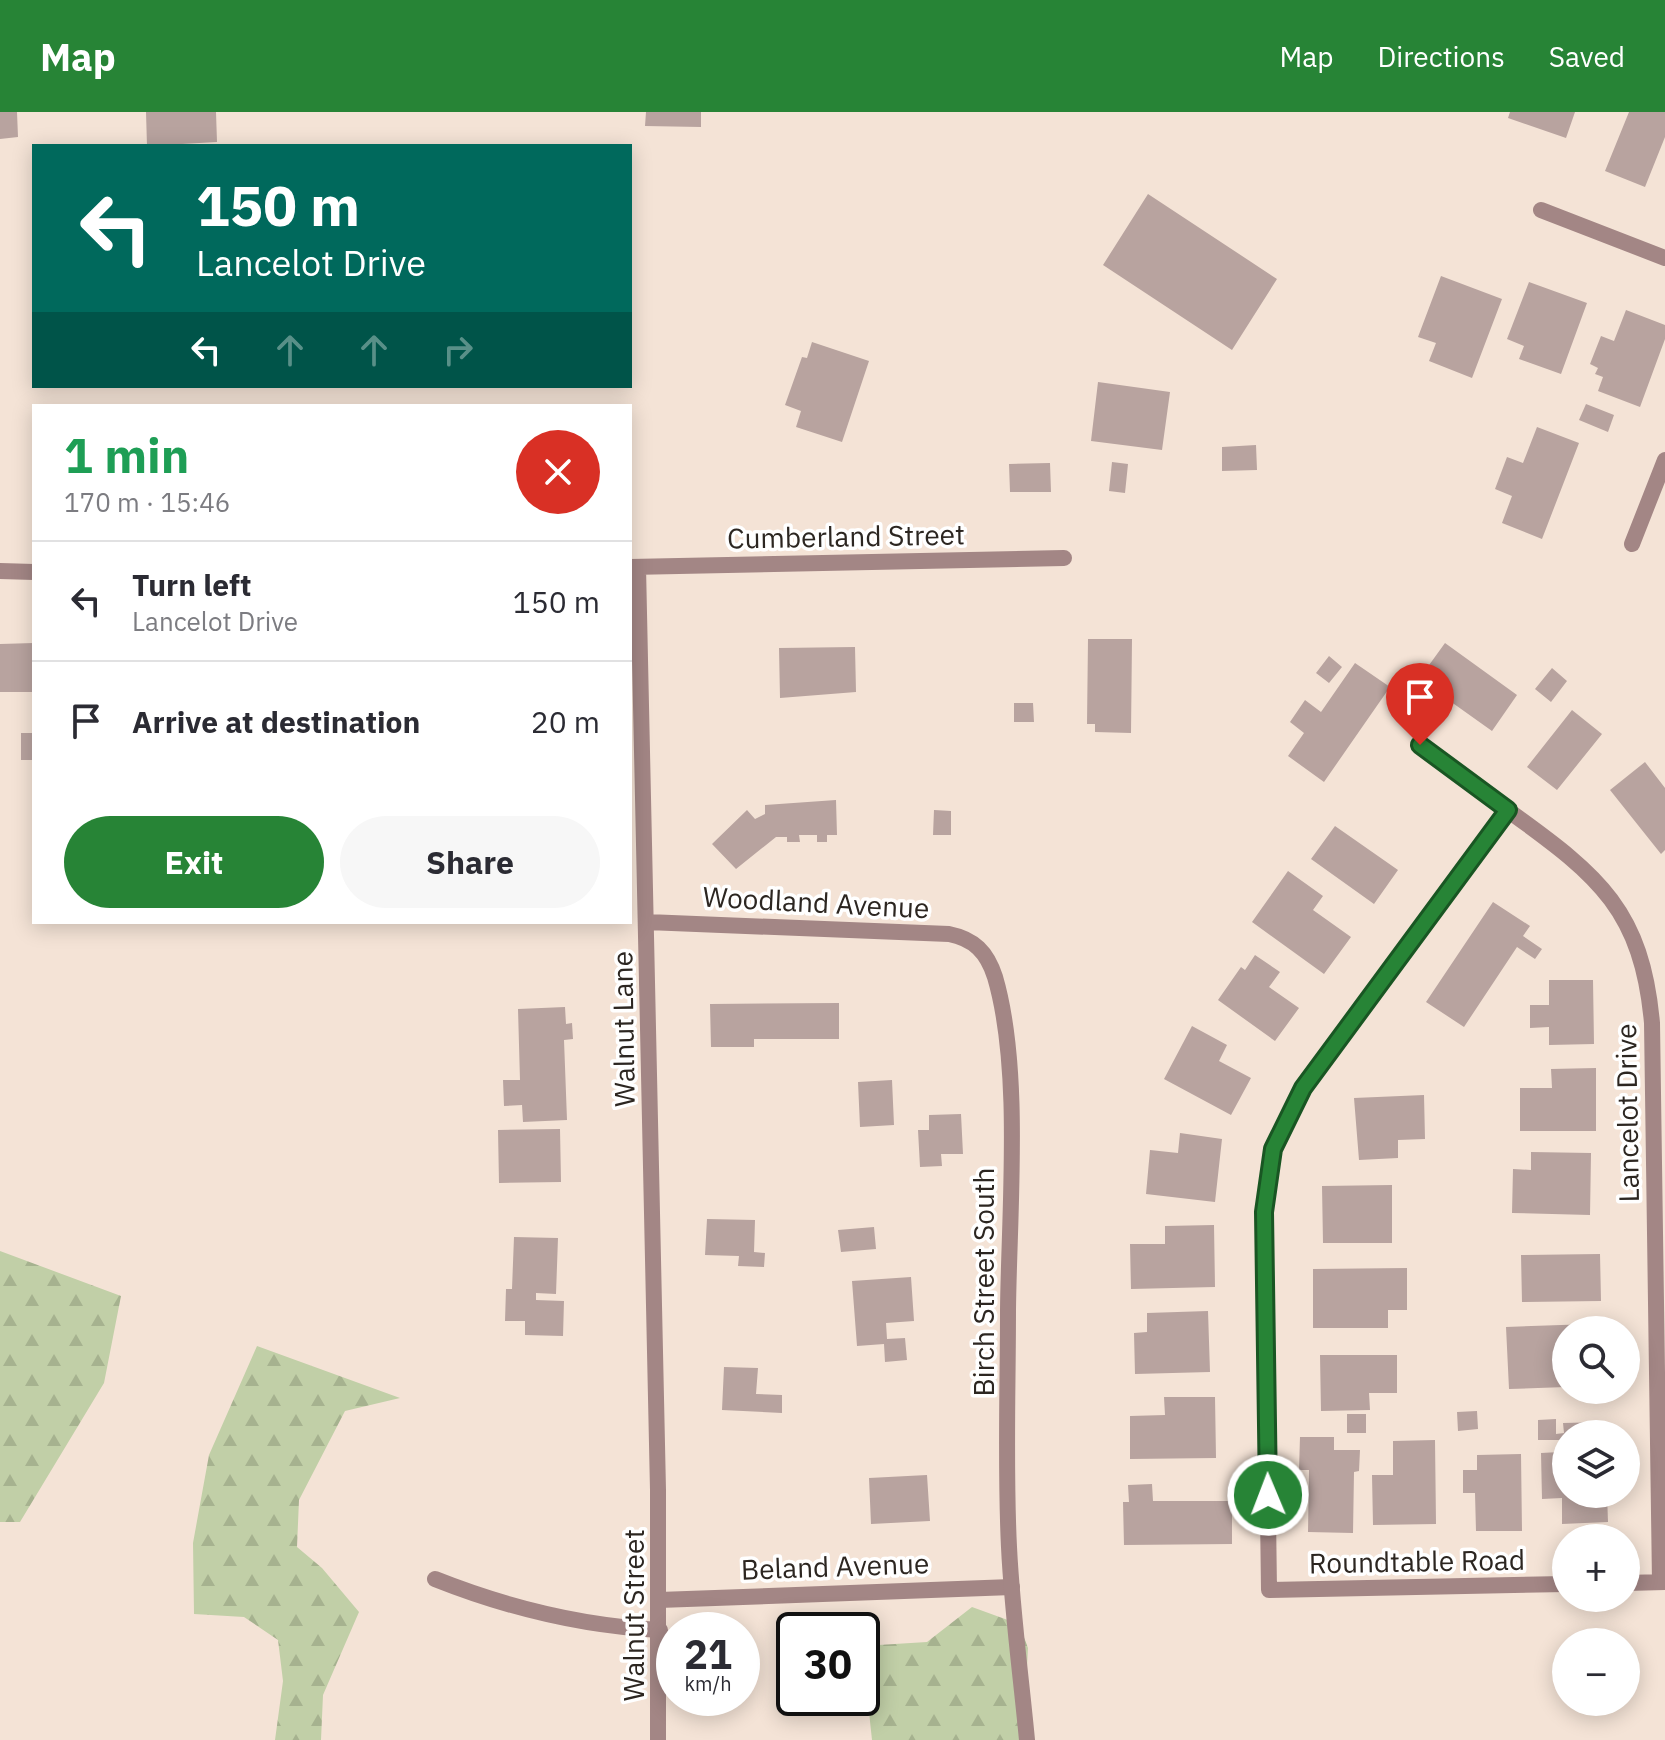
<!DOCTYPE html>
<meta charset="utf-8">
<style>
body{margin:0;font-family:"IBM Plex Sans",sans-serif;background:#f7f7f7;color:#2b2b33;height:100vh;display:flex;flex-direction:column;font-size:30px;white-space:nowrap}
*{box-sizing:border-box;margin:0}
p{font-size:26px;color:#7c7c81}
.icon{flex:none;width:44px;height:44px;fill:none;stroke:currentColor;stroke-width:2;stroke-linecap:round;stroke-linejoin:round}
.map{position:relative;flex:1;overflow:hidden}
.drawer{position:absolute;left:32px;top:292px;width:600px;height:520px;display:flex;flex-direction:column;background:#fff;border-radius:0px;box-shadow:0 4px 20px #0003}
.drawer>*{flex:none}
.banner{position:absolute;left:32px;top:32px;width:600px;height:244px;border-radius:0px;box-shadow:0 4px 20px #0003;background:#00695c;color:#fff;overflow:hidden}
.fabs{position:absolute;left:1552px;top:1204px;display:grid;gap:16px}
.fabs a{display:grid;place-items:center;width:88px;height:88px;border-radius:50%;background:#fff;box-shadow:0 4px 20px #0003;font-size:40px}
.speed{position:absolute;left:656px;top:1500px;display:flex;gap:16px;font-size:40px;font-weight:700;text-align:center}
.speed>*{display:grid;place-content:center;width:104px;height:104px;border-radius:50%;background:#fff;box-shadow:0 4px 20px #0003;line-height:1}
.speed small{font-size:20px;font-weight:400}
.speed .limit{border:4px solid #111;border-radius:12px;background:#fff;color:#111}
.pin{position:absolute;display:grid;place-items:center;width:68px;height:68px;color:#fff;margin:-82px -34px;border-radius:50% 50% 50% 0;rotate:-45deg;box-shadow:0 0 8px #0007}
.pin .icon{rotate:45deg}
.me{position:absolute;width:88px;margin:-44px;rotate:359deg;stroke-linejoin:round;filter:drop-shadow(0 0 6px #0008)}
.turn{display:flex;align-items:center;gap:28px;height:168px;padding:0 32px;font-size:36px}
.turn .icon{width:104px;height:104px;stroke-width:2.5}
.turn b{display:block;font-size:56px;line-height:68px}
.lanes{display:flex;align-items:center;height:76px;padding:0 32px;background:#0003;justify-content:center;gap:40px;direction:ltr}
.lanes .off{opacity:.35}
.round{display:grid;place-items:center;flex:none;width:84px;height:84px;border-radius:42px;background:#f7f7f7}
.overview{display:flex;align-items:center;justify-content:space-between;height:136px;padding:0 32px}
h1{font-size:48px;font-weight:800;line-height:60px;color:#1e9e55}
.button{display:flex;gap:16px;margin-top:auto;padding:16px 32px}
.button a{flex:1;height:92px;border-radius:48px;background:#278436;color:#fff;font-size:32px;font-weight:800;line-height:92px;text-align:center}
.button a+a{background:#f7f7f7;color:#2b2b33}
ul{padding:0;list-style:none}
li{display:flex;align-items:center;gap:24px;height:120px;padding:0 32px;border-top:2px solid #e1e1e2}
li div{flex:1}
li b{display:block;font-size:30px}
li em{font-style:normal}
header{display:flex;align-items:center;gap:48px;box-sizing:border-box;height:112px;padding:0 40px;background:#278436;color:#fff}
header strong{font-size:38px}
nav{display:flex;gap:44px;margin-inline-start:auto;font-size:28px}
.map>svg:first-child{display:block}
</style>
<header>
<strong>Map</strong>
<nav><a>Map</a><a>Directions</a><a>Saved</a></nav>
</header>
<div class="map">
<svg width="1665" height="1628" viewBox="0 0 1665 1628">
<defs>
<pattern id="forest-firs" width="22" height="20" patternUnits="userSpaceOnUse" patternTransform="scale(2)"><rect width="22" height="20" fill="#c1cfa7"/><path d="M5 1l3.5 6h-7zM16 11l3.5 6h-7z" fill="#a6b28f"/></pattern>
</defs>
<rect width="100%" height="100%" fill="#f4e3d6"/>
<!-- forest -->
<path fill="url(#forest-firs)" d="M0 1139 121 1184 104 1271 20 1410H0Z
M257 1234 400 1286 345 1299 299 1388 297 1435 322 1456 359 1500 323 1583 321 1628H275L283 1569 278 1528 244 1505 194 1502 193 1431 209 1343Z
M972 1495 1019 1512 1028 1536 1023 1628H872L862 1534 927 1530Z"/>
<!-- building -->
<path fill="#b8a39f" d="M0 0H17L18 25 0 27Z
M146 0H216L217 30 147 34Z
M646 0H701V15L645 14Z
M1510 0H1575L1566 26 1508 6Z
M1629 0H1665V25L1645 75 1605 59Z
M1148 82 1277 167 1232 238 1103 153Z
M1441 164 1502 187 1472 266 1429 249 1436 231 1418 225Z
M1529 170 1587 191 1561 262 1519 247 1524 234 1507 227Z
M1626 198 1665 213V227L1640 295 1598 279 1603 265 1595 262 1598 256 1590 252 1601 224 1614 229Z
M812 230 869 249 842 330 796 315 801 299 785 293 802 245 807 246Z
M1098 270 1170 280 1162 338 1091 329Z
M1586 292 1614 303 1608 320 1579 308Z
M1537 315 1579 331 1542 427 1502 411 1512 384 1495 377 1507 345 1523 351Z
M1256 333 1257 358 1222 359V335Z
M1112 350 1128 352 1125 381 1109 379Z
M1050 351 1051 380H1010L1009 352Z
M1088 527H1132L1131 621 1095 620V612H1087Z
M34 531V580H0V532Z
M1445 531 1517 583 1492 619 1419 567Z
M855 535 856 580 780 586 779 536Z
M1329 544 1342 555 1329 571 1316 561Z
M1355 551 1390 575 1324 670 1288 644 1304 621 1290 610 1305 588 1321 600Z
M1552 556 1567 569 1551 590 1535 577Z
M1014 591H1033L1034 610H1014Z
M1572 598 1602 622 1557 678 1527 655Z
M21 621H34V648H21Z
M1645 650 1665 676V738L1661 742 1610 678Z
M836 688 837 723H827V730H817V723H799L800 730H787V725H776L736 757 712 732 747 698 755 707 765 702V693Z
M934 698 951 699V723H933Z
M1335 714 1398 758 1374 792 1311 747Z
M1288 759 1323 784 1313 798 1351 825 1324 862 1252 810Z
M1493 790 1530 814 1523 824 1542 837 1535 847 1517 835 1464 915 1426 890Z
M1255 843 1280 860 1269 875 1299 896 1275 929 1218 888 1241 855 1245 858Z
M1549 868H1593L1594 932 1549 933V915L1530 916V893H1549Z
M839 891V927H754V935H711L710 892Z
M565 895 566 912 572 911 573 927 564 928 567 1008 523 1010 522 993 504 994 503 968H520L518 897Z
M1192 914 1227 933 1219 949 1251 966 1231 1003 1164 967Z
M1596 956V1019H1520V976H1552L1551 957Z
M892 968 894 1013 860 1015 858 970Z
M1424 983 1425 1027 1398 1028V1046L1359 1048 1354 986Z
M961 1002 963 1042H941L942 1054 920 1055 918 1018H929V1003Z
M560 1017 561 1070 499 1071 498 1018Z
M1180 1021 1222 1027 1215 1090 1146 1082 1150 1038 1178 1041Z
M1531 1040 1591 1041 1590 1103 1512 1101 1513 1057 1531 1058Z
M1392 1073V1131H1323L1322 1074Z
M707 1107 755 1108 754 1140 765 1141 764 1155 738 1154 739 1144 705 1143Z
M1214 1113 1215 1175 1131 1177 1130 1132H1165V1114Z
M874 1115 876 1137 841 1140 838 1118Z
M514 1125 558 1126 556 1182 536 1181V1188L564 1189 563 1224 525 1223V1209H505L506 1177H512Z
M1600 1142 1601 1189 1522 1190 1521 1143Z
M1407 1156V1198H1388V1216H1313V1157Z
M911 1165 914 1209 886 1211 887 1227 905 1226 907 1248 885 1250 884 1232 857 1234 852 1169Z
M1208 1199 1210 1260 1135 1262 1134 1221 1147 1220V1201Z
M1591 1212V1218H1566V1275L1509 1277 1506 1215Z
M1320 1243H1397V1281H1369L1370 1298 1321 1299Z
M724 1255 758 1256 756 1282 782 1283V1301L722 1298Z
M1164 1285H1215L1216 1346 1130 1347V1304L1165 1303Z
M1477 1299 1478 1317 1458 1319 1457 1300Z
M1347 1302H1366V1321H1347Z
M1556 1307V1322L1564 1321 1563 1311 1605 1310V1322H1566V1382H1607L1608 1410 1562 1412V1386L1542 1387 1541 1341 1560 1340V1328H1538V1308Z
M1300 1325H1334V1338H1360L1359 1359 1354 1360 1353 1421 1308 1420 1309 1358H1299Z
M1435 1328 1436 1412 1373 1413 1372 1363H1393V1329Z
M1521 1342 1522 1419H1476L1475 1381H1463V1358H1477V1343Z
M927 1363 930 1409 871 1412 869 1366Z
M1152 1372 1153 1389H1232V1432L1124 1433 1123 1390H1129L1128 1373Z"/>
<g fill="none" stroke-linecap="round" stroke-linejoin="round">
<!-- lane -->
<path stroke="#a38685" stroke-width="16" d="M435 1467C508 1496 581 1514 660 1518
M659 1488 1012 1475"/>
<!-- street -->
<path stroke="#a38685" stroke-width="16" d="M1541 98 1665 146
M1632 432 1665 348
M630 455 1064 446
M638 455 658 1378V1628
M0 459 34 460
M1420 633C1451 656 1482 679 1513 702 1599 764 1642 799 1652 911L1660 1470
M1508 698 1303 976 1273 1037 1264 1100 1269 1478 1566 1472
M647 810 949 822C974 827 987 840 995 865 1022 957 1009 1099 1008 1198 1008 1276 1005 1356 1009 1435 1012 1499 1021 1564 1027 1628
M1626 1471 1665 1470"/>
</g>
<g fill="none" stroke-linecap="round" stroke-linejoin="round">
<defs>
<path id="route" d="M1268 1383 1264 1100 1273 1037 1303 976 1508 698 1420 633"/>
</defs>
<!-- route casing -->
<use href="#route" stroke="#195623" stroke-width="20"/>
<!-- route -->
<use href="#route" stroke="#278436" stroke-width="14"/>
</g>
<g text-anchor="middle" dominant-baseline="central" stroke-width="7" stroke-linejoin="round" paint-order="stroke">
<!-- street labels -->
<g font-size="28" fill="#2c2621" stroke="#fff">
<text transform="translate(846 424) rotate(-1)">Cumberland Street</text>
<text transform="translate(816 790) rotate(3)">Woodland Avenue</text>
<text transform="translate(623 917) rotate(-91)">Walnut Lane</text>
<text transform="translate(1627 1001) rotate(-91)">Lancelot Drive</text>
<text transform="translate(983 1170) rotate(-90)">Birch Street South</text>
<text transform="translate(1417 1449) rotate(-1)">Roundtable Road</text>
<text transform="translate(835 1454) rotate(-2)">Beland Avenue</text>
<text transform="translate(633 1503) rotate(-90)">Walnut Street</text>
</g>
</g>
</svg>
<div class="fabs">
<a><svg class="icon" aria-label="search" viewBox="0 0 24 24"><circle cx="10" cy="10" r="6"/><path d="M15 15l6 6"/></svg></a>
<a><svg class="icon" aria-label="layers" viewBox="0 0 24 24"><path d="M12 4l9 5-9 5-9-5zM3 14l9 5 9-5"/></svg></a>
<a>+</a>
<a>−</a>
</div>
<div class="speed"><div>21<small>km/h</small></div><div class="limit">30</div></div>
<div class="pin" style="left:1420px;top:633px;background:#d93025"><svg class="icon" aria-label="arrive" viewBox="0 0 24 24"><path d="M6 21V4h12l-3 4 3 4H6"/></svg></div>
<svg class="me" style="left:1268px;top:1383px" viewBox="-20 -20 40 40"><circle r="17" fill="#278436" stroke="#fff" stroke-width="3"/><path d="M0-11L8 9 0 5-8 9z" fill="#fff"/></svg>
<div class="banner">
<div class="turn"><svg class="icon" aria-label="left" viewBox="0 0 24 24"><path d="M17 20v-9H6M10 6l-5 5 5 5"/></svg><div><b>150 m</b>Lancelot Drive</div></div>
<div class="lanes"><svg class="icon" aria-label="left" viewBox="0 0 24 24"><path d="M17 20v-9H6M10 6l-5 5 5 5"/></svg><svg class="icon off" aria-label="ahead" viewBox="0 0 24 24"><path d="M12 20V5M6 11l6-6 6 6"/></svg><svg class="icon off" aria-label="ahead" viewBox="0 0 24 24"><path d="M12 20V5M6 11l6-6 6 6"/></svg><svg class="icon off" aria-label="right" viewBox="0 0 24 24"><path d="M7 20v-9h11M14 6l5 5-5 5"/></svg></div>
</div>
<section class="drawer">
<div class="overview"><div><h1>1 min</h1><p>170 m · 15:46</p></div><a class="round" style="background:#d93025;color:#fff"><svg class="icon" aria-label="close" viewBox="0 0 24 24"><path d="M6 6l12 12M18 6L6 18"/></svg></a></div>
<ul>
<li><svg class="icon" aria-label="left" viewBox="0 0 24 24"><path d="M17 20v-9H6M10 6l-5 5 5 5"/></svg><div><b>Turn left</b><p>Lancelot Drive</p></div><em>150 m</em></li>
<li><svg class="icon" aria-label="arrive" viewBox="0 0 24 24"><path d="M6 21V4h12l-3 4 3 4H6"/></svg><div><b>Arrive at destination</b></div><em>20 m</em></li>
</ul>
<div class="button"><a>Exit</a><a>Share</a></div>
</section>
</div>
